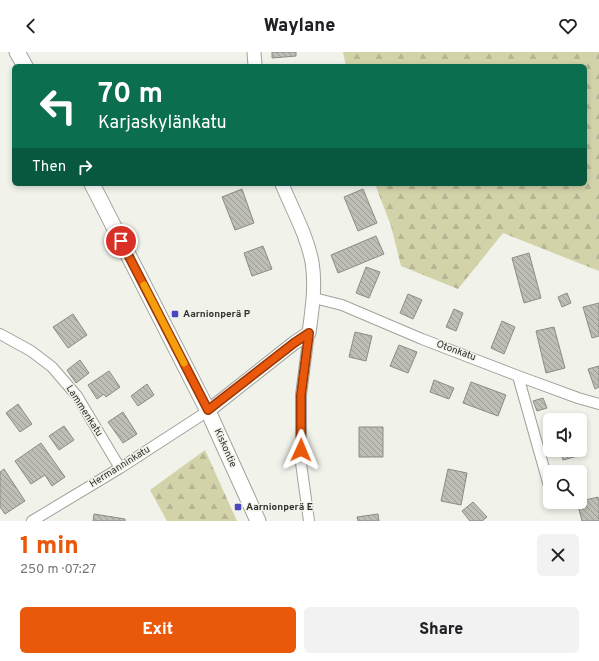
<!DOCTYPE html>
<meta charset="utf-8">
<style>
body{margin:0;font-family:Overpass,sans-serif;background:#f2f2f2;color:#202124;height:100vh;display:flex;flex-direction:column;font-size:15px;white-space:nowrap}
*{box-sizing:border-box;margin:0}
p{font-size:13px;color:#757577}
.icon{flex:none;width:22px;height:22px;fill:none;stroke:currentColor;stroke-width:2;stroke-linecap:round;stroke-linejoin:round}
.map{position:relative;height:469px;overflow:hidden}
.panel{display:flex;flex-direction:column;background:#fff;flex:1}
.panel>*{flex:none}
.banner{position:absolute;left:12px;top:12px;width:575px;height:122px;border-radius:6px;box-shadow:0 2px 6px #0003;background:#0b6e4f;color:#fff;overflow:hidden}
.buttons{position:absolute;left:543px;top:361px;display:grid;gap:8px}
.buttons a{display:grid;place-items:center;width:44px;height:44px;border-radius:6px;background:#fff;box-shadow:0 2px 6px #0003;font-size:20px}
.pin{position:absolute;display:grid;place-items:center;width:34px;height:34px;color:#fff;margin:-17px;border:2px solid #fff;border-radius:50%;box-shadow:0 1px 4px #0007}
.me{position:absolute;width:44px;margin:-22px;rotate:1deg;stroke-linejoin:round;filter:drop-shadow(0 0 3px #0008)}
.turn{display:flex;align-items:center;gap:14px;height:84px;padding:0 20px;font-size:18px}
.turn .icon{width:52px;height:52px;stroke-width:2.5}
.turn b{display:block;font-size:28px;line-height:34px}
.then{display:flex;align-items:center;height:38px;padding:0 20px;background:#0003;gap:8px;font-size:15px}
.round{display:grid;place-items:center;flex:none;width:42px;height:42px;border-radius:6px;background:#f2f2f2}
.head{display:flex;align-items:center;justify-content:space-between;height:68px;padding:0 20px}
h1{font-size:24px;font-weight:800;line-height:30px;color:#ea580c}
.button{display:flex;gap:8px;margin-top:auto;padding:8px 20px}
.button a{flex:1;height:46px;border-radius:6px;background:#ea580c;color:#fff;font-size:16px;font-weight:800;line-height:46px;text-align:center}
.button a+a{background:#f2f2f2;color:#202124}
header{display:flex;justify-content:space-between;align-items:center;height:52px;padding:0 20px;background:#fff;font-size:18px;font-weight:800}
.map>svg:first-child{display:block}
</style>
<header><svg class="icon" aria-label="back" viewBox="0 0 24 24"><path d="M15 5l-7 7 7 7"/></svg>Waylane<svg class="icon" aria-label="heart" viewBox="0 0 24 24"><path d="M12 20l-8-8c-3-5 5-10 8-4 3-6 11-1 8 4z"/></svg></header>
<div class="map">
<svg width="599" height="469" viewBox="0 0 599 469">
<defs>
<pattern id="forest-firs" width="22" height="20" patternUnits="userSpaceOnUse"><rect width="22" height="20" fill="#d3d3aa"/><path d="M5 1l3.5 6h-7zM16 11l3.5 6h-7z" fill="#b5b593"/></pattern>
<pattern id="building-back-hatch" width="6" height="6" patternUnits="userSpaceOnUse"><rect width="6" height="6" fill="#bebeb7"/><path d="M-1 5l2 2M0 0l6 6M5-1l2 2" fill="none" stroke="#9b9b95"/></pattern>
</defs>
<rect width="100%" height="100%" fill="#f1f2ea"/>
<!-- forest -->
<path fill="url(#forest-firs)" d="M343 0H599V219L503 181 458 237 401 214 391 174 375 132H585V14H346Z
M205 398 237 469H167L150 438Z"/>
<!-- building -->
<path fill="url(#building-back-hatch)" stroke="#8c8c85" d="M272 0H296V4L272 6Z
M242 137 254 171 235 178 222 145Z
M363 137 377 171 358 179 344 145Z
M376 184 384 202 338 221 331 203Z
M263 194 272 217 252 224 244 201Z
M529 201 541 246 524 251 512 206Z
M366 215 380 220 369 246 356 241Z
M567 241 571 251 562 255 558 245Z
M408 242 422 248 413 267 400 261Z
M599 251V284L592 286 583 255Z
M454 257 463 261 456 279 446 275Z
M73 262 87 283 68 296 53 275Z
M502 269 515 275 504 302 491 296Z
M554 275 565 316 546 321 536 279Z
M355 280 372 284 366 309 349 305Z
M399 293 417 300 408 321 390 314Z
M80 308 89 321 76 331 67 318Z
M599 314V335L595 337 588 317Z
M109 319 120 335 106 345 104 342 97 347 88 333Z
M434 328 454 336 449 347 430 340Z
M471 330 506 343 498 364 463 351Z
M147 332 154 343 138 354 131 344Z
M543 346 547 356 537 359 533 349Z
M18 352 32 372 20 380 6 361Z
M123 360 137 382 123 391 108 370Z
M575 363 576 368H560V367Z
M64 374 74 388 59 398 49 384Z
M359 375H383V405H359Z
M550 376V384L547 385 544 378Z
M580 382 585 402 563 408 560 398H580Z
M41 391 65 425 52 434 45 423 31 432 15 409Z
M4 417 25 449 5 462 0 455V420Z
M448 417 467 421 461 453 441 449Z
M598 445 599 450V469H582L577 450Z
M473 450 487 465 482 469H470L462 459Z
M94 462 125 467V469H93Z
M378 462 379 469H358L357 465Z"/>
<g fill="none" stroke-linecap="round" stroke-linejoin="round">
<defs>
<path id="minor" d="M314 246 342 253 422 287 518 324 578 346 599 352
M309 281 301 343V411L309 469
M0 282 31 299 52 315 77 344 120 416
M518 324 549 434
M32 469 120 416 208 359"/>
<path id="tertiary" d="M254 0 255 14
M208 359 294 291 309 281C312 258 316 234 312 210 307 183 292 157 282 132"/>
<path id="secondary" d="M17 0 25 14
M92 132 208 359 258 469"/>
</defs>
<!-- minor casing -->
<use href="#minor" stroke="#a2a29b" stroke-width="12"/>
<!-- tertiary casing -->
<use href="#tertiary" stroke="#a2a29b" stroke-width="15"/>
<!-- secondary casing -->
<use href="#secondary" stroke="#a2a29b" stroke-width="17"/>
<!-- minor -->
<use href="#minor" stroke="#fff" stroke-width="10"/>
<!-- tertiary -->
<use href="#tertiary" stroke="#fff" stroke-width="13"/>
<!-- secondary -->
<use href="#secondary" stroke="#fff" stroke-width="15"/>
</g>
<g fill="none" stroke-linecap="round" stroke-linejoin="round">
<defs>
<path id="route" d="M121 189 208 358 294 291 309 281 301 343V398"/>
</defs>
<!-- route casing -->
<use href="#route" stroke="#983908" stroke-width="10"/>
<!-- route -->
<use href="#route" stroke="#ea580c" stroke-width="7"/>
<!-- slow -->
<path stroke="#f59e0b" stroke-width="7" d="M144 233 184 311"/>
</g>
<!-- markers -->
<g fill="#4948be" stroke="#f1f2ea" stroke-width="1.5">
<rect x="171" y="258" width="8" height="8" rx="2"/>
<rect x="234" y="451" width="8" height="8" rx="2"/>
</g>
<g text-anchor="middle" dominant-baseline="central" stroke-width="3" stroke-linejoin="round" paint-order="stroke">
<!-- poi labels -->
<g font-size="10" font-weight="bold" fill="#30302d" stroke="#f1f2ea" text-anchor="start">
<text x="183" y="262">Aarnionperä P</text>
<text x="246" y="455">Aarnionperä E</text>
</g>
<!-- street labels -->
<g font-size="10" fill="#30302d" stroke="#f1f2ea">
<text transform="translate(456 299) rotate(20)">Otonkatu</text>
<text transform="translate(84 359) rotate(57)">Lammenkatu</text>
<text transform="translate(225 396) rotate(66)">Kiskontie</text>
<text transform="translate(120 415) rotate(-32)">Hermanninkatu</text>
</g>
</g>
</svg>
<div class="buttons">
<a><svg class="icon" aria-label="sound" viewBox="0 0 24 24"><path d="M4 9h4l5-4v14l-5-4H4zM17 9q2 3 0 6"/></svg></a>
<a><svg class="icon" aria-label="search" viewBox="0 0 24 24"><circle cx="10" cy="10" r="6"/><path d="M15 15l6 6"/></svg></a>
</div>
<div class="pin" style="left:121px;top:189px;background:#d93025"><svg class="icon" aria-label="arrive" viewBox="0 0 24 24"><path d="M6 21V4h12l-3 4 3 4H6"/></svg></div>
<svg class="me" style="left:301px;top:398px" viewBox="-20 -20 40 40"><path d="M0-17L14 15 0 8-14 15z" fill="#ea580c" stroke="#fff" stroke-width="4"/></svg>
<div class="banner">
<div class="turn"><svg class="icon" aria-label="left" viewBox="0 0 24 24"><path d="M17 20v-9H6M10 6l-5 5 5 5"/></svg><div><b>70 m</b>Karjaskylänkatu</div></div>
<div class="then">Then<svg class="icon" aria-label="right" viewBox="0 0 24 24"><path d="M7 20v-9h11M14 6l5 5-5 5"/></svg></div>
</div>
</div>
<section class="panel">
<div class="head"><div><h1>1 min</h1><p>250 m · 07:27</p></div><a class="round"><svg class="icon" aria-label="close" viewBox="0 0 24 24"><path d="M6 6l12 12M18 6L6 18"/></svg></a></div>
<div class="button"><a>Exit</a><a>Share</a></div>
</section>
